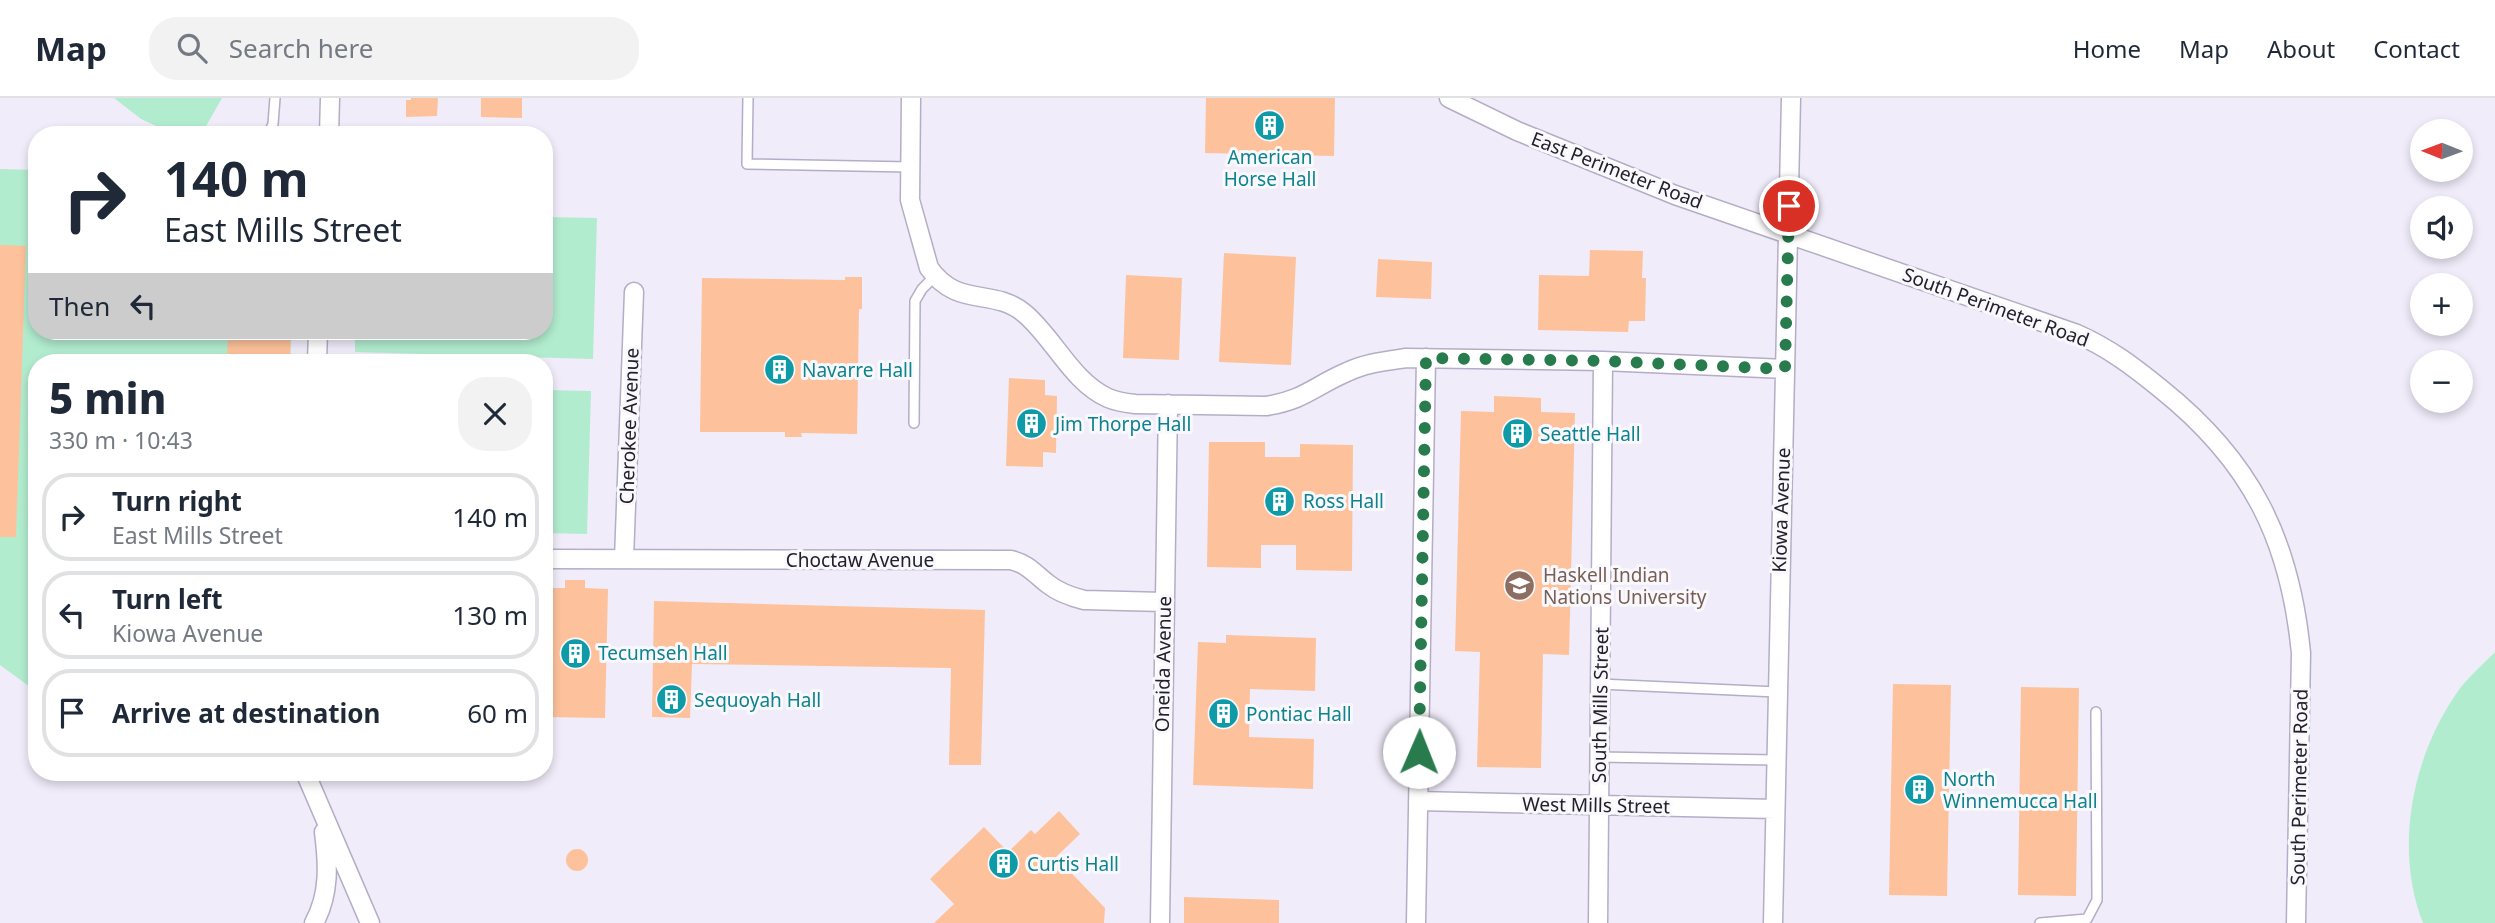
<!DOCTYPE html>
<meta charset="utf-8">
<style>
body{margin:0;font-family:"Noto Sans",sans-serif;background:#f2f2f3;color:#1f2937;height:100vh;display:flex;flex-direction:column;font-size:26px;white-space:nowrap}
*{box-sizing:border-box;margin:0}
p{font-size:23px;color:#747a83}
.icon{flex:none;width:38px;height:38px;fill:none;stroke:currentColor;stroke-width:2;stroke-linecap:round;stroke-linejoin:round}
.map{position:relative;flex:1;overflow:hidden}
.details{position:absolute;left:28px;top:256px;width:525px;height:427px;display:flex;flex-direction:column;background:#fff;border-radius:28px;box-shadow:0 4px 10px #0003}
.details>*{flex:none}
.top-card{position:absolute;left:28px;top:28px;width:525px;height:214px;border-radius:28px;box-shadow:0 4px 10px #0003;background:#fff;color:#1f2937;overflow:hidden}
.needle{width:46px;rotate:271deg}
.buttons{position:absolute;left:2410px;top:21px;display:grid;gap:14px}
.buttons a{display:grid;place-items:center;width:63px;height:63px;border-radius:50%;background:#fff;box-shadow:0 4px 10px #0003;font-size:35px}
.pin{position:absolute;display:grid;place-items:center;width:60px;height:60px;color:#fff;margin:-30px;border:4px solid #fff;border-radius:50%;box-shadow:0 2px 7px #0007}
.me{position:absolute;width:77px;margin:-38px;rotate:1deg;stroke-linejoin:round;filter:drop-shadow(0 0 5px #0008)}
.turn{display:flex;align-items:center;gap:24px;height:147px;padding:0 21px;font-size:32px}
.turn .icon{width:91px;height:91px;stroke-width:2.5}
.turn b{display:block;font-size:49px;line-height:60px}
.then{display:flex;align-items:center;height:66px;padding:0 21px;background:#0003;gap:14px;font-size:26px}
.round{display:grid;place-items:center;flex:none;width:74px;height:74px;border-radius:28px;background:#f2f2f3}
.summary{display:flex;align-items:center;justify-content:space-between;height:119px;padding:0 21px}
h1{font-size:42px;font-weight:800;line-height:52px}
ul{padding:0;list-style:none}
li{display:flex;align-items:center;gap:21px;height:88px;margin:0 14px 10px;padding:0 7px;border:4px solid #e0e1e3;border-radius:28px}
li div{flex:1}
li b{display:block;font-size:26px}
li em{font-style:normal}
header{display:flex;align-items:center;gap:42px;box-sizing:border-box;height:98px;padding:0 35px;background:#fff;border-bottom:2px solid #e0e1e3}
header strong{font-size:33px}
nav{display:flex;gap:38px;margin-inline-start:auto;font-size:24px}
.search{width:490px;height:63px;background:#f2f2f3;display:flex;align-items:center;gap:18px;box-sizing:border-box;padding:0 24px;border-radius:28px;color:#747a83;font-size:26px}
.map>svg:first-child{display:block}
</style>
<header>
<strong>Map</strong>
<div class="search"><svg class="icon" aria-label="search" viewBox="0 0 24 24"><circle cx="10" cy="10" r="6"/><path d="M15 15l6 6"/></svg>Search here</div>
<nav><a>Home</a><a>Map</a><a>About</a><a>Contact</a></nav>
</header>
<div class="map">
<svg width="2495" height="825" viewBox="0 0 2495 825">
<rect width="100%" height="100%" fill="#f9f8fd"/>
<!-- built -->
<path fill="#f0ecfa" fill-rule="evenodd" d="M0 0H2495V825H0ZM2422 33H2460V72H2422ZM37 37H544V233H37ZM2422 110H2460V149H2422ZM2422 187H2460V226H2422ZM37 264H544V674H37ZM2422 264H2460V303H2422Z"/>
<!-- green -->
<path fill="#b2eccf" d="M114 0H222L201 37H176L165 32 141 21Z
M0 71 37 72V233H291L290 264H37V594L0 567Z
M544 119 597 120 593 261 355 254V233H544Z
M544 292 591 293 587 436 544 435Z
M2495 554V825H2423C2393 749 2413 654 2461 589 2471 577 2484 565 2495 554Z"/>
<!-- building -->
<path fill="#fdc29b" d="M411 0H438L437 18 406 19V2H411Z
M481 0H522V20L481 19Z
M1206 0H1335L1334 58 1205 55Z
M0 147 26 148 16 439H0Z
M1590 152 1643 153 1642 180H1646L1645 223H1629L1628 234 1538 232 1539 177 1589 178Z
M1224 155 1296 159 1291 267 1219 264Z
M1378 161 1432 164 1431 201 1376 199Z
M1126 177 1182 180 1179 262 1123 260Z
M845 179H862V211H859L857 336 801 335 802 339H785V334H700L702 180 845 182Z
M228 233H291L290 264H227Z
M1009 280 1045 282V297L1057 298 1056 355 1043 354V369L1006 368Z
M1494 298 1541 300V314L1575 315 1569 557 1543 556 1541 670 1477 669 1480 554 1455 553 1461 313 1494 314Z
M1209 344H1265V359H1300V346L1353 347 1352 473 1296 472V447H1261V470L1207 469Z
M565 482H585V490L608 491 605 620 544 619V490H565Z
M654 503 985 512 981 667H949L951 570 692 566 690 620 652 619Z
M1226 537 1316 540 1315 593 1250 591 1249 639 1314 641 1313 691 1193 687 1198 544 1226 545Z
M1893 586 1951 587 1947 798 1889 797Z
M2021 589 2079 590 2076 798 2018 797Z
M1059 713 1080 736 1056 759 1105 810 1104 825H934L954 806 930 781 984 729 1008 754 1031 732 1035 736Z
M566 762a11 11 0 1 1 22 0a11 11 0 1 1-22 0Z
M1184 799 1279 802V825H1184Z"/>
<g fill="none" stroke-linecap="round" stroke-linejoin="round">
<defs>
<path id="lane" d="M748 0 747 66 910 69
M268 37 273 26 275 0
M914 325 915 203 922 191 935 178
M1600 586 1777 594
M1599 659 1775 662
M2040 825 2087 821 2097 802 2096 614"/>
<path id="street" d="M911 0 910 102 929 170C958 211 992 189 1024 215 1054 240 1072 284 1108 300 1117 304 1126 305 1135 306L1266 308C1305 302 1314 288 1347 274 1366 265 1386 263 1406 260L1603 263 1785 271
M1449 0 1517 33 1675 97 2077 236C2109 250 2134 269 2161 291 2251 363 2290 441 2301 555L2296 825
M329 37 330 0
M317 264 318 233
M544 461 1011 462C1028 466 1035 476 1048 486 1058 494 1072 499 1084 502L1164 504
M624 461 634 194
M305 674 370 825
M1418 703 1775 711
M314 825C330 796 328 766 324 734
M1160 825 1168 306
M1416 825 1426 260
M1598 825 1603 263
M1773 825 1791 0"/>
</defs>
<!-- lane casing -->
<use href="#lane" stroke="#b5adc6" stroke-width="12"/>
<!-- street casing -->
<use href="#street" stroke="#b5adc6" stroke-width="21"/>
<!-- lane -->
<use href="#lane" stroke="#fff" stroke-width="9"/>
<!-- street -->
<use href="#street" stroke="#fff" stroke-width="18"/>
</g>
<g fill="none" stroke-linecap="round" stroke-linejoin="round">
<!-- route -->
<path stroke="#277b4d" stroke-width="12" stroke-dasharray="0 21.6" d="M1419 654 1426 260 1603 263 1785 271 1789 108"/>
</g>
<!-- icons -->
<defs>
<symbol id="building-disc" viewBox="-11 -11 22 22"><circle r="9.5" fill="#0f9aa8" stroke="#f9f8fd"/><path d="M-4-6H4V6H1V3H-1V6H-4ZM-2.5-4.3h1.7v1.8h-1.7ZM.8-4.3h1.7v1.8H.8ZM-2.5-1h1.7V.8h-1.7ZM.8-1h1.7V.8H.8Z" fill="#fff"/></symbol>
<symbol id="university-disc" viewBox="-11 -11 22 22"><circle r="9.5" fill="#8d6e63" stroke="#f9f8fd"/><path d="M0-5L7-2L0 1L-7-2ZM-4 1L0 2.5L4 1V4Q0 6-4 4Z" fill="#fff"/></symbol>
</defs>
<g fill-rule="evenodd">
<use href="#building-disc" x="1252" y="10" width="35" height="35"/>
<use href="#building-disc" x="762" y="254" width="35" height="35"/>
<use href="#building-disc" x="1014" y="308" width="35" height="35"/>
<use href="#building-disc" x="1500" y="318" width="35" height="35"/>
<use href="#building-disc" x="1262" y="386" width="35" height="35"/>
<use href="#university-disc" x="1502" y="470" width="35" height="35"/>
<use href="#building-disc" x="558" y="538" width="35" height="35"/>
<use href="#building-disc" x="654" y="584" width="35" height="35"/>
<use href="#building-disc" x="1206" y="598" width="35" height="35"/>
<use href="#building-disc" x="1902" y="674" width="35" height="35"/>
<use href="#building-disc" x="986" y="748" width="35" height="35"/>
</g>
<g text-anchor="middle" dominant-baseline="central" stroke-width="6" stroke-linejoin="round" paint-order="stroke">
<!-- culture labels -->
<g font-size="19" fill="#0d838f" stroke="#f9f8fd" text-anchor="start">
<text x="1270" y="59" text-anchor="middle">American<tspan x="1270" dy="22">Horse Hall</tspan></text>
<text x="802" y="272">Navarre Hall</text>
<text x="1055" y="326">Jim Thorpe Hall</text>
<text x="1540" y="336">Seattle Hall</text>
<text x="1303" y="403">Ross Hall</text>
<text x="598" y="555">Tecumseh Hall</text>
<text x="694" y="602">Sequoyah Hall</text>
<text x="1246" y="616">Pontiac Hall</text>
<text x="1943" y="681">North<tspan x="1943" dy="22">Winnemucca Hall</tspan></text>
<text x="1027" y="766">Curtis Hall</text>
</g>
<!-- street labels -->
<g font-size="19" fill="#23202a" stroke="#f9f8fd">
<text transform="translate(1617 72) rotate(21)">East Perimeter Road</text>
<text transform="translate(1996 209) rotate(20)">South Perimeter Road</text>
<text transform="translate(629 328) rotate(-88)">Cherokee Avenue</text>
<text transform="translate(1781 412) rotate(-88)">Kiowa Avenue</text>
<text x="860" y="462">Choctaw Avenue</text>
<text transform="translate(1163 566) rotate(-89)">Oneida Avenue</text>
<text transform="translate(1600 607) rotate(-89)">South Mills Street</text>
<text transform="translate(2299 689) rotate(-89)">South Perimeter Road</text>
<text transform="translate(1596 707) rotate(1)">West Mills Street</text>
</g>
<!-- education labels -->
<g font-size="19" fill="#785e54" stroke="#f9f8fd" text-anchor="start">
<text x="1543" y="477">Haskell Indian<tspan x="1543" dy="22">Nations University</tspan></text>
</g>
</g>
</svg>
<div class="buttons">
<a><svg class="needle" viewBox="-14 -14 28 28"><path d="M0-13l5 13h-10z" fill="#e53935"/><path d="M0 13l5-13h-10z" fill="#747a83"/></svg></a>
<a><svg class="icon" aria-label="sound" viewBox="0 0 24 24"><path d="M4 9h4l5-4v14l-5-4H4zM17 9q2 3 0 6"/></svg></a>
<a>+</a>
<a>−</a>
</div>
<div class="pin" style="left:1789px;top:108px;background:#d93025"><svg class="icon" aria-label="arrive" viewBox="0 0 24 24"><path d="M6 21V4h12l-3 4 3 4H6"/></svg></div>
<svg class="me" style="left:1419px;top:654px" viewBox="-20 -20 40 40"><circle r="19" fill="#fff"/><path d="M0-13L10 11 0 6-10 11z" fill="#277b4d"/></svg>
<div class="top-card">
<div class="turn"><svg class="icon" aria-label="right" viewBox="0 0 24 24"><path d="M7 20v-9h11M14 6l5 5-5 5"/></svg><div><b>140 m</b>East Mills Street</div></div>
<div class="then">Then<svg class="icon" aria-label="left" viewBox="0 0 24 24"><path d="M17 20v-9H6M10 6l-5 5 5 5"/></svg></div>
</div>
<section class="details">
<div class="summary"><div><h1>5 min</h1><p>330 m · 10:43</p></div><a class="round"><svg class="icon" aria-label="close" viewBox="0 0 24 24"><path d="M6 6l12 12M18 6L6 18"/></svg></a></div>
<ul>
<li><svg class="icon" aria-label="right" viewBox="0 0 24 24"><path d="M7 20v-9h11M14 6l5 5-5 5"/></svg><div><b>Turn right</b><p>East Mills Street</p></div><em>140 m</em></li>
<li><svg class="icon" aria-label="left" viewBox="0 0 24 24"><path d="M17 20v-9H6M10 6l-5 5 5 5"/></svg><div><b>Turn left</b><p>Kiowa Avenue</p></div><em>130 m</em></li>
<li><svg class="icon" aria-label="arrive" viewBox="0 0 24 24"><path d="M6 21V4h12l-3 4 3 4H6"/></svg><div><b>Arrive at destination</b></div><em>60 m</em></li>
</ul>
</section>
</div>
